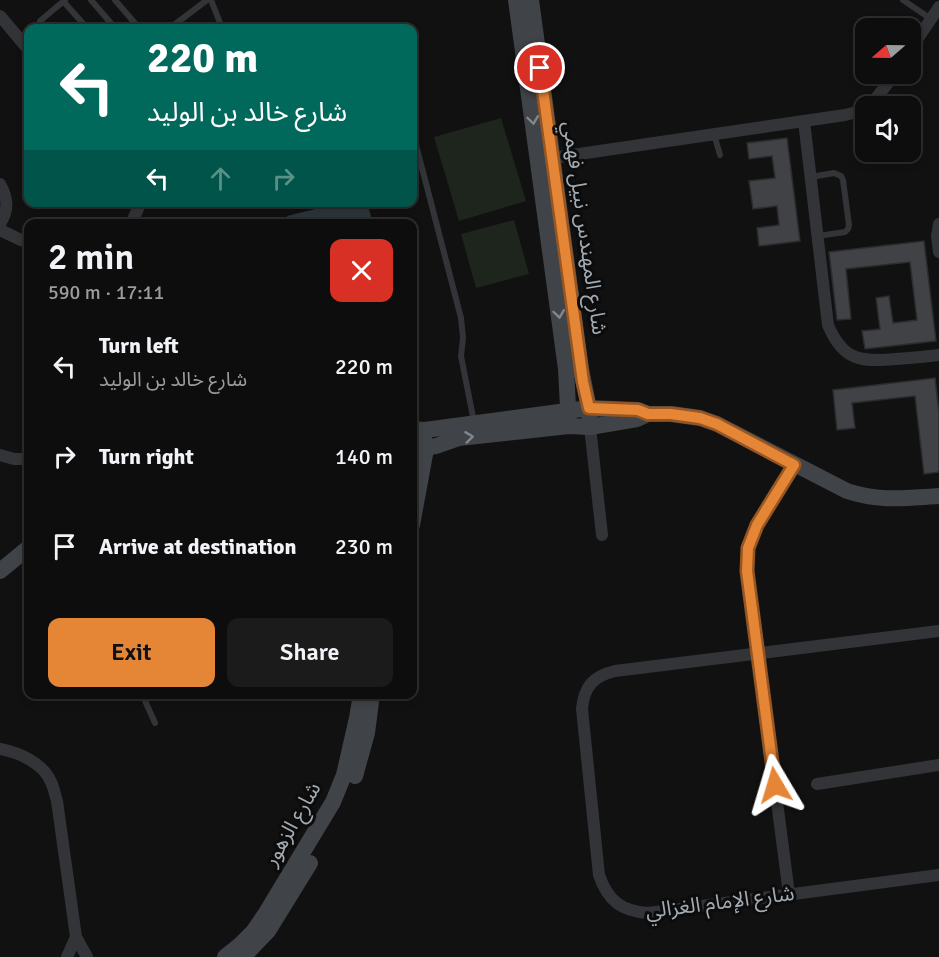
<!DOCTYPE html>
<meta charset="utf-8">
<style>
body{margin:0;font-family:Signika,"Noto Sans Arabic",sans-serif;background:#1b1b1c;color:#f1f3f6;height:100vh;display:flex;flex-direction:column;font-size:22px;white-space:nowrap}
*{box-sizing:border-box;margin:0}
p{font-size:20px;color:#9a9c9e}
.icon{flex:none;width:33px;height:33px;fill:none;stroke:currentColor;stroke-width:2;stroke-linecap:round;stroke-linejoin:round}
.map{position:relative;flex:1;overflow:hidden}
.side{position:absolute;left:24px;top:219px;width:393px;height:480px;display:flex;flex-direction:column;background:#0d0d0e;border-radius:12px;box-shadow:0 3px 9px #0003,0 0 0 2px #2d2d2e}
.side>*{flex:none}
.banner{position:absolute;left:24px;top:24px;width:393px;height:183px;border-radius:12px;box-shadow:0 3px 9px #0003,0 0 0 2px #2d2d2e;background:#00695c;color:#fff;overflow:hidden}
.needle{width:39px;rotate:250deg}
.fabs{position:absolute;left:855px;top:18px;display:grid;gap:12px}
.fabs a{display:grid;place-items:center;width:66px;height:66px;border-radius:12px;background:#0d0d0e;box-shadow:0 3px 9px #0003,0 0 0 2px #2d2d2e;font-size:30px}
.pin{position:absolute;display:grid;place-items:center;width:51px;height:51px;color:#fff;margin:-26px;border:3px solid #fff;border-radius:50%;box-shadow:0 2px 6px #0007}
.me{position:absolute;width:66px;margin:-33px;rotate:353deg;stroke-linejoin:round;filter:drop-shadow(0 0 4px #0008)}
.turn{display:flex;align-items:center;gap:21px;height:126px;padding:0 24px;font-size:27px}
.turn .icon{width:78px;height:78px;stroke-width:2.5}
.turn b{display:block;font-size:42px;line-height:51px}
.lanes{display:flex;align-items:center;height:57px;padding:0 24px;background:#0003;justify-content:center;gap:30px;direction:ltr}
.lanes .off{opacity:.35}
.round{display:grid;place-items:center;flex:none;width:63px;height:63px;border-radius:12px;background:#1b1b1c}
.headline{display:flex;align-items:center;justify-content:space-between;height:102px;padding:0 24px}
h1{font-size:36px;font-weight:600;line-height:45px}
.action{display:flex;gap:12px;margin-top:auto;padding:12px 24px}
.action a{flex:1;height:69px;border-radius:12px;background:#e58536;color:#111;font-size:24px;font-weight:600;line-height:69px;text-align:center}
.action a+a{background:#1b1b1c;color:#f1f3f6}
ul{padding:0;list-style:none}
li{display:flex;align-items:center;gap:18px;height:90px;padding:0 24px}
li div{flex:1}
li b{display:block;font-size:22px}
li em{font-style:normal}
.map>svg:first-child{display:block}
</style>
<div class="map">
<svg width="939" height="957" viewBox="0 0 939 957">
<rect width="100%" height="100%" fill="#111112"/>
<!-- green -->
<path fill="#1e251d" d="M501 118 526 201 459 221 434 137Z
M514 220 529 274 476 288 461 234Z"/>
<!-- water -->
<path fill="#2b363a" d="M340 203H367L373 223H289L287 216Z"/>
<!-- building -->
<path fill="#404245" stroke="#2b2c2e" stroke-width="1.5" d="M787 138 800 241 759 246 757 228 779 225 777 206 753 209 749 181 775 178 772 156 749 159 747 143Z
M924 241 936 341 865 349 862 331 880 329 876 298 889 296 893 323 917 320 910 262 846 269 851 319 837 320 829 252Z
M935 378 939 413V472L924 474 915 396 852 403 855 428 837 430 833 390Z"/>
<g fill="none" stroke-linecap="round" stroke-linejoin="round">
<!-- lane -->
<path stroke="#323437" stroke-width="6" d="M91 0 115 28
M115 0 139 28
M211 0 222 28
M903 0 931 19
M63 1 87 28
M40 28V21L65 0
M170 28 207 0
M714 134 720 155
M416 145 461 318 463 338 461 356 474 422
M811 177 834 173 841 176 843 180 849 225 848 229 845 232 818 236
M142 694 155 723"/>
<!-- street -->
<path stroke="#323437" stroke-width="12" d="M0 16 28 49
M910 50 939 7
M866 106 873 102 895 74
M804 121 828 325C843 361 861 362 896 359 911 358 925 357 939 355
M545 159 845 115 860 111 866 107
M0 184C8 198 9 210 0 224
M131 224 141 202
M939 224 937 236 939 252
M0 230 21 240 28 241
M590 427 602 535
M0 455 14 459H28
M939 631 615 671C593 676 584 687 582 709L599 875C608 901 621 911 648 913L939 875
M0 749C20 753 43 763 51 782 54 788 55 795 57 801L76 937 87 957
M817 784 939 765
M789 894 747 571 748 548 757 526 794 465
M67 957 76 937"/>
<!-- secondary -->
<path stroke="#404347" stroke-width="16" d="M516 0 566 369 569 426
M531 0 581 369 589 408 590 427
M412 429 425 430 589 408 638 410 648 414H671L700 418 717 424 847 491C880 502 905 498 939 496
M412 451 436 446 459 438 569 426 590 427 637 419 648 414
M412 525 426 449 425 441
M0 571 28 548
M355 776 367 733 372 694
M225 957 241 944 253 932 266 913 333 802 344 775 357 718 361 694
M243 957 268 931 310 863"/>
</g>
<!-- one-way arrows -->
<defs><path id="oneway-chevron" d="M-2-3.5L2.5 0L-2 3.5" fill="none" stroke-width="1.6" stroke-linecap="round" stroke-linejoin="round" transform="scale(1.5)"/></defs>
<g stroke="#80878d">
<use href="#oneway-chevron" transform="translate(533 120) rotate(82)"/>
<use href="#oneway-chevron" transform="translate(559 314) rotate(82)"/>
<use href="#oneway-chevron" transform="translate(469 437) rotate(-7)"/>
</g>
<g fill="none" stroke-linecap="round" stroke-linejoin="round">
<defs>
<path id="route" d="M540 68 583 382 589 408 638 410 648 414H671L700 418 717 424 794 465 757 525 748 548 747 571 775 785"/>
</defs>
<!-- route casing -->
<use href="#route" stroke="#955623" stroke-width="15"/>
<!-- route -->
<use href="#route" stroke="#e58536" stroke-width="10"/>
</g>
<g text-anchor="middle" dominant-baseline="central" stroke-width="6" stroke-linejoin="round" paint-order="stroke">
<!-- street labels -->
<g font-size="21" fill="#a3abb2" stroke="#0c0c0d">
<text transform="translate(585 228) rotate(82)">شارع المهندس نبيل فهمي</text>
<text transform="translate(292 824) rotate(-60)">شارع الزهور</text>
<text transform="translate(720 902) rotate(-7)">شارع الإمام الغزالي</text>
</g>
</g>
</svg>
<div class="fabs">
<a><svg class="needle" viewBox="-14 -14 28 28"><path d="M0-13l5 13h-10z" fill="#e53935"/><path d="M0 13l5-13h-10z" fill="#9a9c9e"/></svg></a>
<a><svg class="icon" aria-label="sound" viewBox="0 0 24 24"><path d="M4 9h4l5-4v14l-5-4H4zM17 9q2 3 0 6"/></svg></a>
</div>
<div class="pin" style="left:540px;top:68px;background:#d93025"><svg class="icon" aria-label="arrive" viewBox="0 0 24 24"><path d="M6 21V4h12l-3 4 3 4H6"/></svg></div>
<svg class="me" style="left:775px;top:785px" viewBox="-20 -20 40 40"><path d="M0-17L14 15 0 8-14 15z" fill="#e58536" stroke="#fff" stroke-width="4"/></svg>
<div class="banner">
<div class="turn"><svg class="icon" aria-label="left" viewBox="0 0 24 24"><path d="M17 20v-9H6M10 6l-5 5 5 5"/></svg><div><b>220 m</b>شارع خالد بن الوليد</div></div>
<div class="lanes"><svg class="icon" aria-label="left" viewBox="0 0 24 24"><path d="M17 20v-9H6M10 6l-5 5 5 5"/></svg><svg class="icon off" aria-label="ahead" viewBox="0 0 24 24"><path d="M12 20V5M6 11l6-6 6 6"/></svg><svg class="icon off" aria-label="right" viewBox="0 0 24 24"><path d="M7 20v-9h11M14 6l5 5-5 5"/></svg></div>
</div>
<section class="side">
<div class="headline"><div><h1>2 min</h1><p>590 m · 17:11</p></div><a class="round" style="background:#d93025;color:#fff"><svg class="icon" aria-label="close" viewBox="0 0 24 24"><path d="M6 6l12 12M18 6L6 18"/></svg></a></div>
<ul>
<li><svg class="icon" aria-label="left" viewBox="0 0 24 24"><path d="M17 20v-9H6M10 6l-5 5 5 5"/></svg><div><b>Turn left</b><p>شارع خالد بن الوليد</p></div><em>220 m</em></li>
<li><svg class="icon" aria-label="right" viewBox="0 0 24 24"><path d="M7 20v-9h11M14 6l5 5-5 5"/></svg><div><b>Turn right</b></div><em>140 m</em></li>
<li><svg class="icon" aria-label="arrive" viewBox="0 0 24 24"><path d="M6 21V4h12l-3 4 3 4H6"/></svg><div><b>Arrive at destination</b></div><em>230 m</em></li>
</ul>
<div class="action"><a>Exit</a><a>Share</a></div>
</section>
</div>
